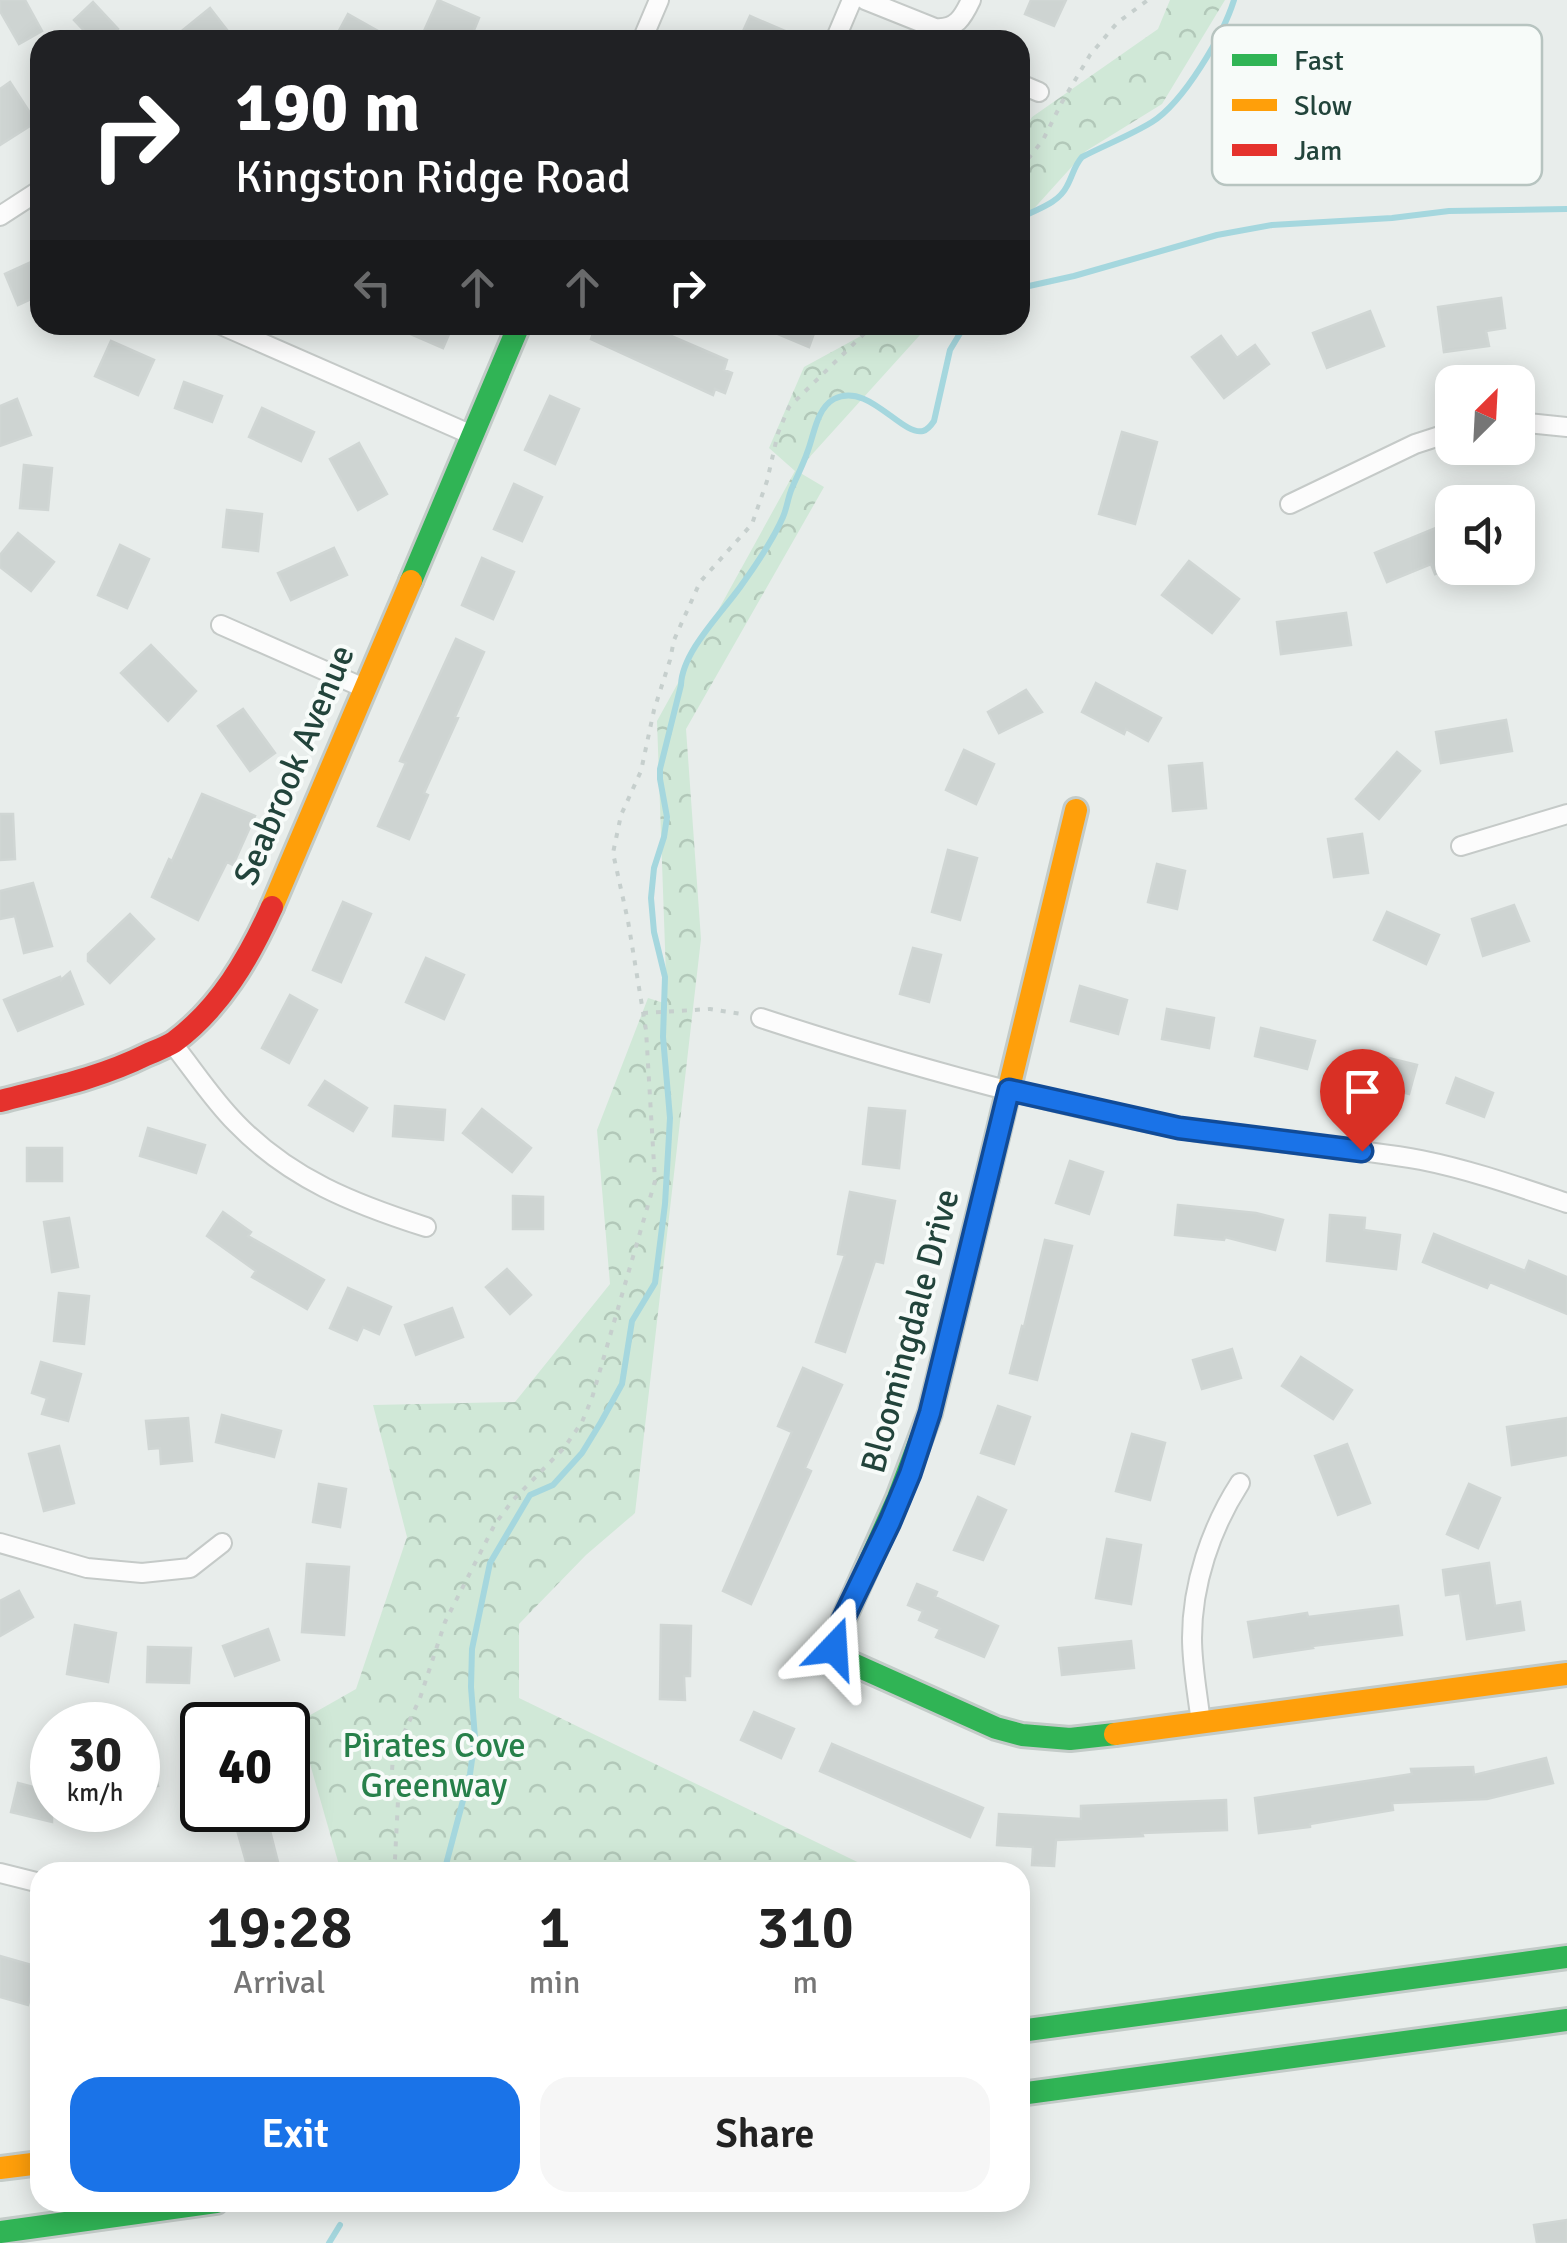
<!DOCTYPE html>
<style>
body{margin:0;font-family:Signika,sans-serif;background:#f6f6f6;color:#222;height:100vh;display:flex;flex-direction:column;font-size:38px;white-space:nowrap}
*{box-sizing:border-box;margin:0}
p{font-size:32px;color:#767676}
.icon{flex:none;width:55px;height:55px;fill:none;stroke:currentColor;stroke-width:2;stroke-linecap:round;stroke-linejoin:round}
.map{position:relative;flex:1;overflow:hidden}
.sheet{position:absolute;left:30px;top:1862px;width:1000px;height:350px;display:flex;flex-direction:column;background:#fff;border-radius:30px;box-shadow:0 5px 25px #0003}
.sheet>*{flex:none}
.guide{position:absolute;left:30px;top:30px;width:1000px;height:305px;border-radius:30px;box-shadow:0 5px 25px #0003;background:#202124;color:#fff;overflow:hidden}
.needle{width:65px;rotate:24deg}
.buttons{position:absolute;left:1435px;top:365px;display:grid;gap:20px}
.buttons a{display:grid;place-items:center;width:100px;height:100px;border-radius:20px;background:#fff;box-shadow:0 5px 25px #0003;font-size:50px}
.speed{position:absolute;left:30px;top:1702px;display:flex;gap:20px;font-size:50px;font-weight:700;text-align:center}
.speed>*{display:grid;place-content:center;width:130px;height:130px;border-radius:50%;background:#fff;box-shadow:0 5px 25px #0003;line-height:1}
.speed small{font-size:25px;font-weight:400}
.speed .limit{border:5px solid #111;border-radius:15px;background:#fff;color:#111}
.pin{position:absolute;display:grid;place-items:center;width:85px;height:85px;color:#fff;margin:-102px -42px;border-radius:50% 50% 50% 0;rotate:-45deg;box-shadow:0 0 10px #0007}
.pin .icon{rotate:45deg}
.me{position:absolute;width:110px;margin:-55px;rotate:20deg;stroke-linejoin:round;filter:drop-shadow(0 0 8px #0008)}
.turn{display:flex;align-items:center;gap:35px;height:210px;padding:0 40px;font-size:45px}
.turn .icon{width:130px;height:130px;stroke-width:2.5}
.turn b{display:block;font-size:70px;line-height:85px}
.lanes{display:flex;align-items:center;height:95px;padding:0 40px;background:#0003;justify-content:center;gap:50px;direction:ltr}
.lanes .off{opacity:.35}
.eta{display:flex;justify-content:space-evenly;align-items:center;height:170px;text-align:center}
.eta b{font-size:60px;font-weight:600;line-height:70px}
.cta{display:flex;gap:20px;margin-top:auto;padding:20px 40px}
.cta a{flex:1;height:115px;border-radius:30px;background:#1a73e8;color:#fff;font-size:40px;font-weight:600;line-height:115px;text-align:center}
.cta a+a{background:#f6f6f6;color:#222}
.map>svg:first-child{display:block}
</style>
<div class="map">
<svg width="1567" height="2243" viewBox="0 0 1567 2243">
<defs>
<pattern id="forest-crowns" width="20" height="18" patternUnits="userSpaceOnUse" patternTransform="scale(2.5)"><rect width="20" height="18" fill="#d0e8d7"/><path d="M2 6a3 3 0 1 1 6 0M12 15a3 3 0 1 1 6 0" fill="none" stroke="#b2c8b9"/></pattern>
</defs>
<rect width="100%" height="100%" fill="#e8edeb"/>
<!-- forest -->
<path fill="url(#forest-crowns)" d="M1170 0H1225L1162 104 1086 151 1020 224V136L1032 117 1158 29Z
M881 325H929L797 471 824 487 686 729 701 939 635 1513 586 1555 519 1624V1698L878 1872H341L298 1722 356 1689 407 1537 373 1405 515 1402 610 1284 597 1130 648 998 667 1004 657 721 795 471 769 448 804 367Z"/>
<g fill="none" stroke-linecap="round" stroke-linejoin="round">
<!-- stream -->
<path stroke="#a5d7de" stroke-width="6" d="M1020 218C1037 209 1058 204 1067 186 1073 175 1074 166 1082 157 1105 145 1131 135 1152 122 1184 102 1223 35 1234 0
M1020 288 1074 276 1217 235 1272 225 1392 218 1449 211 1567 209
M444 1872 470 1774 475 1738 471 1687 472 1649 490 1563 530 1495 553 1485 582 1453 601 1422 622 1384 632 1321 655 1283 665 1204 670 1118 663 1037 665 977 654 932 651 898 654 868 664 837 667 817 660 779V769L681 685C682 651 724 611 743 583 758 562 773 540 783 517 787 508 788 497 792 488 797 476 803 465 807 453 814 436 816 409 834 399 868 381 901 436 923 431 927 430 932 424 934 421L950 350 965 325
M329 2243 340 2225"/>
</g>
<!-- building -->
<path fill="#ced4d2" stroke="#d0d6d4" stroke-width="2.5" d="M0 0H25L42 31 19 44 0 11Z
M438 0 479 18 470 40H420Z
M1031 0H1066L1054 26 1025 14Z
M93 2 118 29 106 40H93L74 20Z
M210 8 227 30 213 40H191L183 30Z
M348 14 394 40H334Z
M750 16 806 40H739Z
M10 82 36 122 0 145V89Z
M40 258V295L18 305 5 274Z
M1501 298 1505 328 1486 331 1489 346 1444 352 1438 307Z
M1370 311 1384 346 1327 368 1313 333Z
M390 325H453L443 348Z
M596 325H646L727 360 724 370 732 373 725 393 715 389 713 395 591 339Z
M756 325H817L809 347Z
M1221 336 1237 358 1255 345 1269 364 1224 398 1192 357Z
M111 341 154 360 138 395 95 376Z
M184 382 222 396 212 422 175 408Z
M550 396 579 409 555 464 525 450Z
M17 399 31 435 0 446V406Z
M262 408 314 432 301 461 249 437Z
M1122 432 1157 442 1135 524 1099 514Z
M359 443 387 494 358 510 330 459Z
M24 465 52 468 48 510 20 508Z
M514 484 542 497 522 541 494 529Z
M227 510 262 514 258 551 223 547Z
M1436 528 1452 567 1435 574 1431 564 1387 582 1375 553Z
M18 533 54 562 31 591 0 567V555Z
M120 545 149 559 127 608 98 595Z
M334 548 347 575 291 600 278 573Z
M482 558 514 572 493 619 462 605Z
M1189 561 1239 599 1212 633 1162 595Z
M1346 613 1351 645 1281 654 1277 622Z
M456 639 484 652 455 717 458 718 424 793 428 795 409 839 378 826 406 763 400 761Z
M151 645 196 691 168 721 121 673Z
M1096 683 1161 718 1148 741 1126 729 1124 734 1082 712Z
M1026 690 1042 712 999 733 988 712Z
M243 709 275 753 250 771 218 726Z
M1506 720 1512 751 1441 763 1436 732Z
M964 750 994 764 976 804 946 790Z
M1397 752 1420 771 1379 819 1356 799Z
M1202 763 1206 808 1173 811 1169 766Z
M202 794 255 816 233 865 227 862 198 920 152 897 169 859 172 861Z
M0 814H13L15 859 0 860Z
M1362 834 1368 873 1334 877 1328 839Z
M948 850 977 858 960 920 932 912Z
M1157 864 1185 871 1177 909 1148 902Z
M33 883 52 946 24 953 15 916 0 919V891Z
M343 902 371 914 341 982 313 970Z
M1514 905 1529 941 1483 956 1472 919Z
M1387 912 1439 935 1426 964 1374 940Z
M130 914 154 939 110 983 88 961V954Z
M913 948 941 955 929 1002 900 994Z
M426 958 464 975 444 1019 406 1002Z
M70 972 83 1004 18 1031 4 1000 60 977 61 980Z
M1080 986 1127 1000 1118 1034 1071 1021Z
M290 995 317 1010 289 1063 262 1048Z
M1167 1009 1214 1018 1209 1048 1162 1039Z
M1261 1028 1315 1041 1307 1069 1255 1056Z
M1372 1054 1417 1065 1409 1094 1365 1082Z
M1456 1078 1493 1093 1484 1117 1447 1103Z
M325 1081 367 1108 353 1131 309 1105Z
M395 1106 445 1110 443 1140 393 1136Z
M869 1108 905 1111 899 1168 863 1164Z
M482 1109 531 1148 512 1172 463 1133Z
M148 1128 205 1145 196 1173 140 1156Z
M27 1148H62V1181H27Z
M1070 1161 1103 1172 1089 1214 1056 1203Z
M850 1192 895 1201 883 1263 875 1261 845 1352 816 1342 845 1255 838 1254Z
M513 1196 543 1197V1229H513Z
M1178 1205 1256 1213 1283 1220 1275 1250 1225 1237 1224 1240 1175 1235Z
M223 1212 251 1232 248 1236 324 1280 307 1309 252 1277 256 1271 207 1236Z
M1330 1215 1365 1218 1364 1230 1400 1235 1396 1269 1327 1261Z
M69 1218 78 1267 52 1272 44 1222Z
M1434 1234 1525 1271 1529 1261 1567 1277V1314L1490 1282 1487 1288 1423 1262Z
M1045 1240 1072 1246 1037 1380 1010 1373 1022 1326 1024 1327Z
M507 1269 531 1295 510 1314 486 1287Z
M348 1288 391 1307 379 1334 363 1327 357 1340 330 1328Z
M59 1293 89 1296 84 1344 54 1341Z
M452 1308 463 1337 416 1355 405 1325Z
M1232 1349 1241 1378 1202 1389 1193 1360Z
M1301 1357 1352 1390 1333 1419 1282 1386Z
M41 1362 81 1374 68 1421 42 1414 47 1398 32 1393Z
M803 1368 842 1385 805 1468 811 1471 751 1604 723 1591 792 1432 778 1426Z
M998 1406 1030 1417 1014 1464 981 1453Z
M222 1415 281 1431 274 1457 216 1442Z
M188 1418 192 1461 161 1464 160 1448 149 1449 146 1421Z
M1567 1418V1455L1512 1465 1507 1427Z
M1132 1434 1165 1443 1150 1500 1116 1491Z
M1347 1444 1370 1503 1338 1515 1315 1456Z
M59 1446 74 1503 44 1511 29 1454Z
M319 1484 346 1489 340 1527 313 1522Z
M1469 1484 1500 1498 1478 1548 1447 1534Z
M978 1497 1006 1510 983 1560 954 1550Z
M1107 1539 1141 1545 1131 1604 1096 1598Z
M1489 1563 1495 1606 1520 1602 1524 1630 1467 1639 1460 1593 1446 1595 1443 1570Z
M307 1564 349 1567 344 1635 302 1632Z
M917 1584 937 1592 935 1597 998 1626 984 1657 936 1637 940 1629 919 1620 923 1611 908 1605Z
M19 1591 33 1617 0 1636V1601Z
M1398 1606 1402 1635 1312 1646 1313 1648 1254 1657 1248 1622 1307 1613 1308 1617Z
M75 1625 116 1633 108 1682 67 1674Z
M661 1625 691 1626 690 1676H684L685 1700 660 1699Z
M268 1629 279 1660 235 1676 223 1646Z
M1131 1641 1134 1668 1062 1675 1059 1648Z
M148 1647 191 1648 189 1683 147 1682Z
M754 1712 794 1729 781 1758 741 1740Z
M141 1732 158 1786 138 1792V1733Z
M832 1744 983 1808 970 1837 820 1771Z
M202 1745V1800L182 1791Z
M1546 1758 1553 1783 1487 1799 1392 1803 1393 1810 1310 1824V1827L1259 1833 1255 1798 1412 1774 1411 1769 1473 1767 1474 1775Z
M18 1783 52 1792V1822L11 1812Z
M1226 1800 1227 1830 1142 1833 1143 1836 1056 1840 1054 1866 1032 1865 1033 1847 997 1845 999 1814 1081 1819V1806Z
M268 1823 279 1866 249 1872 237 1830Z
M0 1956 39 1967 28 2005 0 1997Z
M1567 2220V2243H1537L1534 2225Z"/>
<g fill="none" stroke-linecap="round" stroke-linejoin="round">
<defs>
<path id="street" d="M865 0 935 28C956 30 963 17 971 0
M642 40 659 0
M835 40 852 0
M1020 84 1039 92
M0 216 40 190
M221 325 472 435
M1518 422 1567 427
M1290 504 1415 444 1452 432
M221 625 364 688
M1461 846 1567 814
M761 1018C898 1063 1038 1102 1180 1129 1260 1144 1342 1145 1421 1160 1471 1170 1519 1187 1567 1203
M172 1043C193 1069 212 1099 236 1123 290 1179 354 1204 426 1227
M0 1543 87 1568 142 1573 190 1568 222 1543
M1201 1724C1198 1696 1192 1667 1192 1638 1192 1584 1211 1528 1240 1483
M0 1873 40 1883"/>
<path id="fast" d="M411 581 519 325
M987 1179 930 1413 898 1498 837 1634 834 1649 841 1657 853 1664 996 1728 1022 1735 1070 1739 1115 1734
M1020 2031 1567 1957
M1020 2094 1567 2020
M0 2232 216 2202"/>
<path id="slow" d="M272 907 411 581
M987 1179 1076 810
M1115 1734 1567 1674
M0 2168 40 2163"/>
<path id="jam" d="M0 1101C50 1088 100 1078 146 1055 155 1051 166 1047 174 1042 220 1008 249 958 272 907"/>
</defs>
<!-- street casing -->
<use href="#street" stroke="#c5cac8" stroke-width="22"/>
<!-- fast casing -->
<use href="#fast" stroke="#c3cbc8" stroke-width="28"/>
<!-- slow casing -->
<use href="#slow" stroke="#c3cbc8" stroke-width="28"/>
<!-- jam casing -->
<use href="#jam" stroke="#c3cbc8" stroke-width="28"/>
<!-- path -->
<path stroke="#c6cfcd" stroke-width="4" stroke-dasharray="5 8" stroke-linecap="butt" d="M1020 169 1043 140 1062 102 1090 55 1117 23 1148 0
M643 1013 710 1009 742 1014
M392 1872 395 1859 398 1801 391 1784 393 1757 420 1698 445 1622 495 1524 513 1500 564 1448 582 1422 592 1398 655 1181 646 1030 628 921 613 853 621 815 641 771 654 710 670 660 674 640 700 582 752 524 767 481 778 433 789 407 873 325"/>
<!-- street -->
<use href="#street" stroke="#fcfcfc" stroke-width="18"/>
<!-- fast -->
<use href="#fast" stroke="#30b455" stroke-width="22"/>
<!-- slow -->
<use href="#slow" stroke="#ff9f0a" stroke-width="22"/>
<!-- jam -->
<use href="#jam" stroke="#e5322d" stroke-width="22"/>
</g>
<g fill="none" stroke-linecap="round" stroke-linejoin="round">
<defs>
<path id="route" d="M834 1648 836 1634 890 1522 910 1474 930 1413 1009 1090 1179 1128 1362 1151"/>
</defs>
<!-- route casing -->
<use href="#route" stroke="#114b97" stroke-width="25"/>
<!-- route -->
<use href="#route" stroke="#1a73e8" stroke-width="18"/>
</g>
<g text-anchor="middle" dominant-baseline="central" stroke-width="8" stroke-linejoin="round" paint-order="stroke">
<!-- street labels -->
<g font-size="35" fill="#22443b" stroke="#f7fbf9">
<text transform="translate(294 765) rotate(-67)">Seabrook Avenue</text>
<text transform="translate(910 1331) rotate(-75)">Bloomingdale Drive</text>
</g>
<!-- park labels -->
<g font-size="35" fill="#27804a" stroke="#f7fbf9">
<text x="434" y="1745">Pirates Cove<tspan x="434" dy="40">Greenway</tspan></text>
</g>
</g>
<!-- legend -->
<rect x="1212" y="25" width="330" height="160" rx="15" fill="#f7fbf9" stroke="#b7c4c0" stroke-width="2.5"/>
<rect x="1232" y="54" width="45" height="12" fill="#30b455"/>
<rect x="1232" y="99" width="45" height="12" fill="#ff9f0a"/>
<rect x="1232" y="144" width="45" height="12" fill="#e5322d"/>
<g font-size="28" fill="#22443b">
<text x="1294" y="70">Fast</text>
<text x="1294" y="115">Slow</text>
<text x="1294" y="160">Jam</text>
</g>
</svg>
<div class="buttons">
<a><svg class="needle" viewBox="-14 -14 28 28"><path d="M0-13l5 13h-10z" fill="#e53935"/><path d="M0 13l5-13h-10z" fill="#767676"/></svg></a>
<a><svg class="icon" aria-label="sound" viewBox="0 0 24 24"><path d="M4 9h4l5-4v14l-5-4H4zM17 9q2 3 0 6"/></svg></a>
</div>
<div class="speed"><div>30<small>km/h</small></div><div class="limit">40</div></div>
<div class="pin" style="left:1362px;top:1151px;background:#d93025"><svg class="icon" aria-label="arrive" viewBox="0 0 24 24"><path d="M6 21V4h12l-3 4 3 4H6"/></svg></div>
<svg class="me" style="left:834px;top:1648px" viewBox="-20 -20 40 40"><path d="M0-17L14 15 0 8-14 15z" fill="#1a73e8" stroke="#fff" stroke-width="4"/></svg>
<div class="guide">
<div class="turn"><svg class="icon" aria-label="right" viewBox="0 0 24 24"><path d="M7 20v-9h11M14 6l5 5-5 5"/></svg><div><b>190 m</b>Kingston Ridge Road</div></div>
<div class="lanes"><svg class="icon off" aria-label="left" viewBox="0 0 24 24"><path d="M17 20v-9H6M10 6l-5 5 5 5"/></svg><svg class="icon off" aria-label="ahead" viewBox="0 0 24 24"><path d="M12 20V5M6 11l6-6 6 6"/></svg><svg class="icon off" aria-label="ahead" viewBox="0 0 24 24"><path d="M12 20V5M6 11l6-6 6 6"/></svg><svg class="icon" aria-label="right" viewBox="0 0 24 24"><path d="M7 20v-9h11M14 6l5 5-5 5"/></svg></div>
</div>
<section class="sheet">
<div class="eta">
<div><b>19:28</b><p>Arrival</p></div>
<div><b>1</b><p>min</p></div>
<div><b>310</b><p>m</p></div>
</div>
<div class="cta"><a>Exit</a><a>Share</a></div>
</section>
</div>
